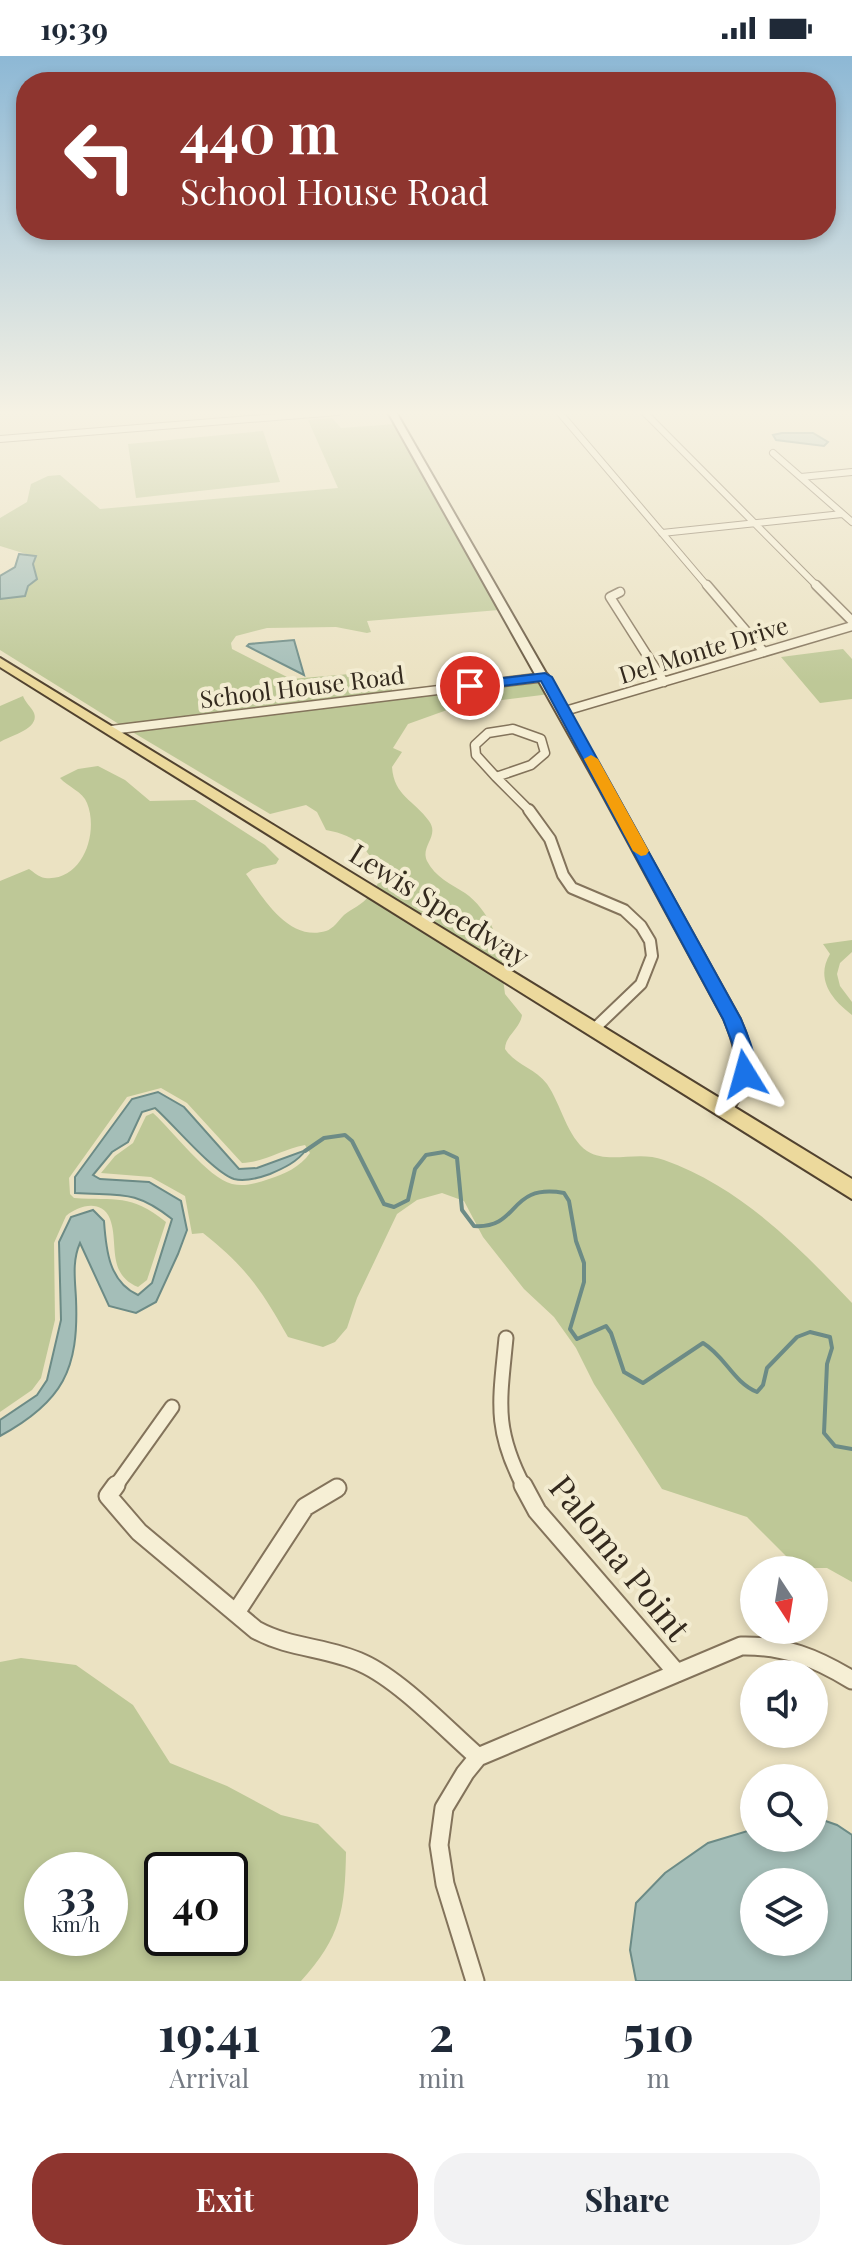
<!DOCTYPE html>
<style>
body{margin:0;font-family:"Playfair Display",serif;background:#f2f2f3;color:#1f2937;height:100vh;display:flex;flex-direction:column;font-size:30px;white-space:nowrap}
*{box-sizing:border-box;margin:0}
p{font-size:26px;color:#747a83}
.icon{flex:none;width:44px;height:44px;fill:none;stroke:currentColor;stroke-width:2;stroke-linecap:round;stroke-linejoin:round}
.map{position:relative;height:1925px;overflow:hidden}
.sheet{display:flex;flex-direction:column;background:#fff;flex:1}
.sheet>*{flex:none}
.hud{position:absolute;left:16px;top:16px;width:820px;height:168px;border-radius:32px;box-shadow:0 4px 12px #0003;background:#8e352f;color:#fff;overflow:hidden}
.needle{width:52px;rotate:168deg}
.fabs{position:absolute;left:740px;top:1500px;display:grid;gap:16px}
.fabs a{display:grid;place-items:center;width:88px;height:88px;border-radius:50%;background:#fff;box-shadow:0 4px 12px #0003;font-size:40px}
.speed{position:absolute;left:24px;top:1796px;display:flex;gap:16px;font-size:40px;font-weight:700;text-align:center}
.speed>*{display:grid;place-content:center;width:104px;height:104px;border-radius:50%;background:#fff;box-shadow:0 4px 12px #0003;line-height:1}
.speed small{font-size:20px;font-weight:400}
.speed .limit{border:4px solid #111;border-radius:12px;background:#fff;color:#111}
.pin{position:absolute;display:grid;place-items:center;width:68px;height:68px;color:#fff;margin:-34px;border:4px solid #fff;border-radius:50%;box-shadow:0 2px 8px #0007}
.me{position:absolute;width:88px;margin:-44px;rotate:352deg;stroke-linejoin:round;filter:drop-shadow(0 0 6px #0008)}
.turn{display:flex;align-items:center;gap:28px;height:168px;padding:0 32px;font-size:36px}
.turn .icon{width:104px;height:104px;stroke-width:2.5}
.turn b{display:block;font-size:56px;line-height:68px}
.eta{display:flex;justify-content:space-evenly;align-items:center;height:136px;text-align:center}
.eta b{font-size:48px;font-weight:700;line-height:56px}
.action{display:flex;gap:16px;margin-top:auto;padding:16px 32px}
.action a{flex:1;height:92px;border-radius:32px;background:#8e352f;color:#fff;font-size:32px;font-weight:700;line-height:92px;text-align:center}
.action a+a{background:#f2f2f3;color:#1f2937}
.status{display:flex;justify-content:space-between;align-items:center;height:56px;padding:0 40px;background:#fff;direction:ltr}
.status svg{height:22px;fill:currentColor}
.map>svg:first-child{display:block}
</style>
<div class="status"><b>19:39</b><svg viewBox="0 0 49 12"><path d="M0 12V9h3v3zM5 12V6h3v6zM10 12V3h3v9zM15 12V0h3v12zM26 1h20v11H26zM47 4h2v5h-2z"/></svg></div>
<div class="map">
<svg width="852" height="1925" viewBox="0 0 852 1925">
<rect width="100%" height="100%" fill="#ebe2c2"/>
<!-- green -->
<path fill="#bec897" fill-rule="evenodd" d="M332 362 341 372 396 368 499 554 367 565 371 576 367 577 336 571 267 572 236 580 231 587 232 593 291 623 385 615 393 637 122 670 0 594V543L25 540 36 501 0 490V462L27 446 31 428 48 420 60 419 100 453 338 432 308 364Z
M263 375 280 426 136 442 128 388Z
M843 593 852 603V643L820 647 781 601Z
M543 625 550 638 461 649 408 668 393 692 402 696 392 711C394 740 414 744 429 765 440 780 420 790 427 805 435 821 451 828 465 837 489 854 500 884 503 912L374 833 382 822C368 793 359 780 326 774L317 756 306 749 270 758 129 674Z
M23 640C25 646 32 652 34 657 40 673 10 680 0 686V650Z
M98 710 125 724 150 745 195 744 265 789 279 803 276 808 253 813 246 818C264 843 289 886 326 875 333 873 339 864 344 859 353 852 362 849 369 840L503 923 505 938 522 959C520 973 505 980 505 993 515 1009 535 1012 547 1028 561 1048 567 1081 587 1095 609 1109 637 1094 664 1104 740 1131 797 1189 852 1247V1526L827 1512H798L747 1461 662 1433 594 1328 576 1292 554 1261 524 1233 483 1181 464 1145 442 1137 417 1144 397 1158 357 1242 347 1272 335 1286 323 1291 288 1281C261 1233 246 1211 203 1177L192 1178 185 1140 151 1121 101 1117 115 1100 133 1087 146 1060 153 1057C174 1076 207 1121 232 1128 245 1131 257 1127 269 1123 285 1118 300 1111 310 1097L305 1089C282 1093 266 1106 242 1107L187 1047 161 1032 127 1041 69 1122 70 1138 74 1142C116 1145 130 1137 166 1166L147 1224 138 1231C106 1218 119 1186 110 1163 102 1143 79 1149 66 1160L54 1187 55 1264 41 1322 32 1334 0 1356V825L29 813C34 816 38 821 45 822 83 826 99 776 87 747 83 736 67 730 60 722L78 713Z
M852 884V896L840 907 837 918 840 930 852 946V959C832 944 815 923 830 898L823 888Z
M21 1602 76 1609 133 1649 170 1707 227 1730 281 1759 318 1768 346 1796C345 1854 341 1881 301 1925H0V1606ZM42 1814H110V1882H42ZM162 1814H230V1882H162Z"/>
<!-- water -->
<path fill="#a4beb8" stroke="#6c8b86" stroke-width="2" fill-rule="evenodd" d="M782 377H813L828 386 824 390 776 384 773 379Z
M19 498 36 500 33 508 37 523 28 530 25 540 0 543V520L15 511Z
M294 584 304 619 247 590 249 588Z
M158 1036 184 1051 239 1113 257 1112 306 1094C297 1106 284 1112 270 1118 259 1122 246 1126 234 1123 213 1116 174 1069 155 1052L142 1056 128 1086 112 1096 93 1119 100 1123 149 1126 181 1145 187 1174 178 1198 156 1246 136 1257 109 1250 80 1187C72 1205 75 1223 76 1243 79 1313 63 1346 0 1380V1364L37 1339 47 1324 61 1264 59 1186 71 1161 93 1154 104 1165C106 1194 109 1226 138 1239L152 1227 172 1163C134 1133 120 1140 75 1137V1121L132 1043Z
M814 1761 837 1769 852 1779V1925H636L630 1894 636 1847 665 1817 708 1787 754 1773V1782H814ZM814 1826V1886H754V1826Z"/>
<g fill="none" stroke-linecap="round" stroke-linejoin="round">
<!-- stream -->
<path stroke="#6c8b86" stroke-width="4" d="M305 1095 324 1082 345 1079 352 1085 384 1148 394 1151 408 1144 415 1113 426 1099 444 1096 457 1102 462 1154 474 1170C521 1173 507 1127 564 1137L569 1145 576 1185 584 1207V1226L570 1273 577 1283 606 1270 611 1277 624 1316 643 1327 703 1287C725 1300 733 1326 757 1336L763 1329 767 1312 797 1281 810 1276 830 1281 832 1292 827 1308 824 1377 835 1390 852 1393"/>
<defs>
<path id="street-far4" d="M559 356 708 531
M644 356 818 531
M0 383 338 356
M773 397 852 466
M801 421 852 416
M662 477 842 458"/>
<path id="street-far3" d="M707 529 764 596
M816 529 852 565
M620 536 610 541 664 626
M565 655 852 570
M513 673 541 683 545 697 531 709 496 721 476 699 475 689 488 677Z
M111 674 545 621
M496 721 531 756"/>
<path id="street-far2" d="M529 754 550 783 563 819 572 832 624 854 641 870 650 885 652 900 641 928 593 974"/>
<path id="street-far1" d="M506 1282C500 1345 493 1372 524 1431
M115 1431 172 1351"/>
<path id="street" d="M116 1429 108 1440 139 1476 256 1574C291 1593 328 1591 362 1607 400 1624 446 1673 478 1701
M523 1429 537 1455 677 1617
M237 1555 305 1451 337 1432
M475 1925 445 1828 439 1789 444 1752 465 1717 478 1701 741 1590C784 1589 816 1602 852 1624"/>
<path id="secondary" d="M388 356H396L613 734 740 963C758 1003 755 1022 730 1058L724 1060 718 1058 715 1053C737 1013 743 1008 724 963L600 734Z"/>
<path id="primary" d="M0 602 852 1123V1143L0 611Z"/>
</defs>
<!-- street-far4 casing -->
<use href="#street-far4" stroke="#83735b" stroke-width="8"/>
<!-- street-far3 casing -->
<use href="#street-far3" stroke="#83735b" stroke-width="11"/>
<!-- street-far2 casing -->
<use href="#street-far2" stroke="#83735b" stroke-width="14"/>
<!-- street-far1 casing -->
<use href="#street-far1" stroke="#83735b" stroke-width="17"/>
<!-- street casing -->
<use href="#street" stroke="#83735b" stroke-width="21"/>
<!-- secondary casing -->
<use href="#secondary" stroke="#65553e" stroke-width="4"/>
<!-- primary casing -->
<use href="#primary" stroke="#51422f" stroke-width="4"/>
<!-- street-far4 -->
<use href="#street-far4" stroke="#f6efd5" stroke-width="6"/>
<!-- street-far3 -->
<use href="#street-far3" stroke="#f6efd5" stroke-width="8"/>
<!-- street-far2 -->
<use href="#street-far2" stroke="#f6efd5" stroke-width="10"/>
<!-- street-far1 -->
<use href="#street-far1" stroke="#f6efd5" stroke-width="13"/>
<!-- street -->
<use href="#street" stroke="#f6efd5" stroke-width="17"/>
<!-- secondary -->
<use href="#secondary" fill="#f6efd5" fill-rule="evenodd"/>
<!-- primary -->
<use href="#primary" fill="#ecd99c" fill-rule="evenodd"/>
</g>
<!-- sky -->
<linearGradient id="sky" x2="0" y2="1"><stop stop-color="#8db8d5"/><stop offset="0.57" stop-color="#f6f2e4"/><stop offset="1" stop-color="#f6f2e4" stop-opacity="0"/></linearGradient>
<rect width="852" height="626" fill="url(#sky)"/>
<!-- route -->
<path fill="#1a73e8" stroke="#114b97" stroke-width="2" d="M545 617 552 621 741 963C748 981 760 1004 752 1023H738L733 989 723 963 541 625 470 634 463 630 470 626Z"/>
<!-- slow -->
<path fill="#f59e0b" d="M591 699 598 703 649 795 646 799 641 800 633 795 584 703Z"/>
<g text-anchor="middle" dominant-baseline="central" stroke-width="8" stroke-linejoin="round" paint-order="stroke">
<!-- far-street labels -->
<g font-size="24" fill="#342a1e" stroke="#f3ecd1">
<text transform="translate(703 593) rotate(-17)">Del Monte Drive</text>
<text transform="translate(302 630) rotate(-7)">School House Road</text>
</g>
<!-- street labels -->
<g font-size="28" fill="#342a1e" stroke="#f3ecd1">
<text transform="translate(440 848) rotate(32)">Lewis Speedway</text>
</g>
<!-- near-street labels -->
<g font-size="34" fill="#342a1e" stroke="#f3ecd1">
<text transform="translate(621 1501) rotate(51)">Paloma Point</text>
</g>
</g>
</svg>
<div class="fabs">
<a><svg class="needle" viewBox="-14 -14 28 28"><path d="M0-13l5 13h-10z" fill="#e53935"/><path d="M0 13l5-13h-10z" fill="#747a83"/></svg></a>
<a><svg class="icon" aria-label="sound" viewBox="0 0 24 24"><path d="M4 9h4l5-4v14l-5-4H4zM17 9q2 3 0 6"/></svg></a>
<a><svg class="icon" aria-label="search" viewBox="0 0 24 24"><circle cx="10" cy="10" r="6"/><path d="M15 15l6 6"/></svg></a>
<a><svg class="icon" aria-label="layers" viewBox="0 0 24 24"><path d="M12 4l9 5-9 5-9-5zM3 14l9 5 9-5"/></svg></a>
</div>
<div class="speed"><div>33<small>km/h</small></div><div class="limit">40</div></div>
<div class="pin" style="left:470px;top:630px;background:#d93025"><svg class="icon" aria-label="arrive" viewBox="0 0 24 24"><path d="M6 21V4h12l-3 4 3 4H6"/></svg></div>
<svg class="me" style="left:745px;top:1018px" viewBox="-20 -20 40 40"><path d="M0-17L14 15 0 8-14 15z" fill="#1a73e8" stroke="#fff" stroke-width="4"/></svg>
<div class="hud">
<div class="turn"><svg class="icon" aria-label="left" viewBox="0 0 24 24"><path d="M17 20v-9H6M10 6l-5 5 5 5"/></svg><div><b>440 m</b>School House Road</div></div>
</div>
</div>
<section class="sheet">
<div class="eta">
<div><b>19:41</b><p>Arrival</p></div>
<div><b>2</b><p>min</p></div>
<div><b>510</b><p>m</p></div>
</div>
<div class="action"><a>Exit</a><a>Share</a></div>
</section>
